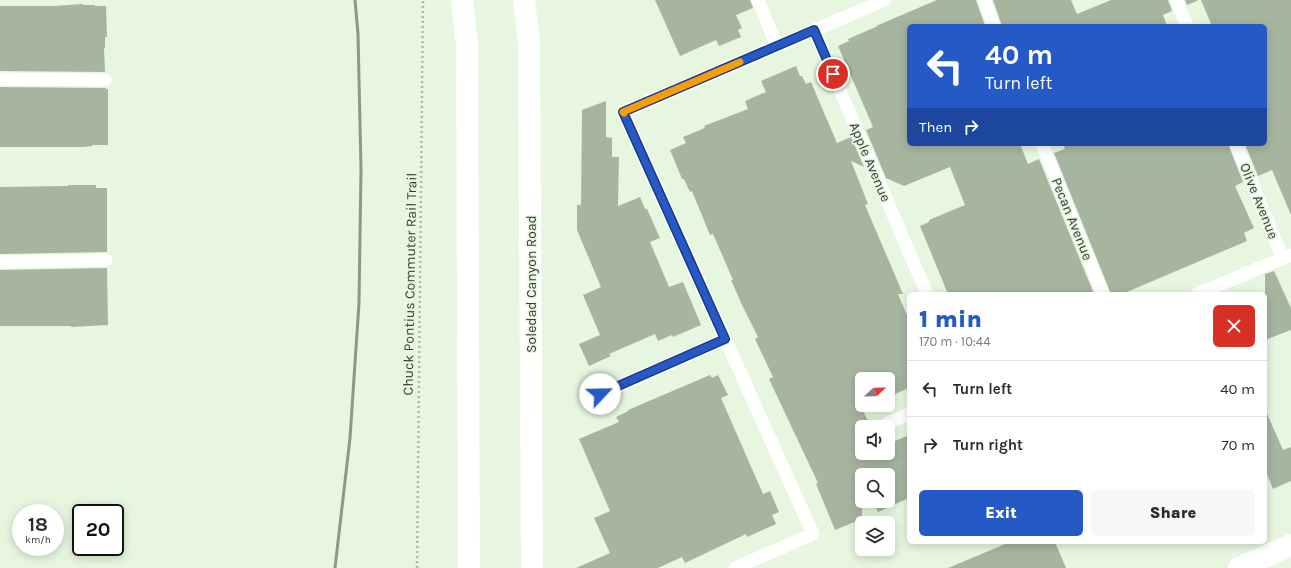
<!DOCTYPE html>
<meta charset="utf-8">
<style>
body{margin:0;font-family:Karla,sans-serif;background:#f7f7f7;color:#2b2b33;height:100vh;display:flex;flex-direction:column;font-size:15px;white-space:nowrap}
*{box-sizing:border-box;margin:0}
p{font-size:13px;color:#7c7c81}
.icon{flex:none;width:22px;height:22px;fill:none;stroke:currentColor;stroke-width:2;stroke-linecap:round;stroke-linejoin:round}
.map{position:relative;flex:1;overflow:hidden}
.panel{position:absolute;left:907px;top:292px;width:360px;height:252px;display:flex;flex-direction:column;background:#fff;border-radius:6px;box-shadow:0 2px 10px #0003}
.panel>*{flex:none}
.guide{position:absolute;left:907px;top:24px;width:360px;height:122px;border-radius:6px;box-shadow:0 2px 10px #0003;background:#2559c6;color:#fff;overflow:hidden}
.needle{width:26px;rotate:68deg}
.fabs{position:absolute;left:855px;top:372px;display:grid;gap:8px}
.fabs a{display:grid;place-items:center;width:40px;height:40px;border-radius:6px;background:#fff;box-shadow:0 2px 10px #0003;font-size:20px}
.speed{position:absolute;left:12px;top:504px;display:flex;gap:8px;font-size:20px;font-weight:700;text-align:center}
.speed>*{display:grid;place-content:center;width:52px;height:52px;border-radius:50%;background:#fff;box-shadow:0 2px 10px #0003;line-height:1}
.speed small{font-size:10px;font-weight:400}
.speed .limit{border:2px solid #111;border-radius:6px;background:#fff;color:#111}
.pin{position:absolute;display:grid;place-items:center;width:34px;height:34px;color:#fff;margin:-17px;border:2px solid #fff;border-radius:50%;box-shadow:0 1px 4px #0007}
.me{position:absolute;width:44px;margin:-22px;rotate:66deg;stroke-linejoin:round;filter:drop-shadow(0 0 3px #0008)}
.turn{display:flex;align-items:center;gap:14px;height:84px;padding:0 12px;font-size:18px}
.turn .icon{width:52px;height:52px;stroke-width:2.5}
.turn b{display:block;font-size:28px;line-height:34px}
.then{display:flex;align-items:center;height:38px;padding:0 12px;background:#0003;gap:8px;font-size:15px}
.round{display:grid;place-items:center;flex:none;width:42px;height:42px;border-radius:6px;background:#f7f7f7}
.headline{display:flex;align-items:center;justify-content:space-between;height:68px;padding:0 12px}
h1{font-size:24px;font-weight:800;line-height:30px;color:#2559c6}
.primary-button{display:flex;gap:8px;margin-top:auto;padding:8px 12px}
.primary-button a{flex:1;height:46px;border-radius:6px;background:#2559c6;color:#fff;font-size:16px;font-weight:800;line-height:46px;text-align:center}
.primary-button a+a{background:#f7f7f7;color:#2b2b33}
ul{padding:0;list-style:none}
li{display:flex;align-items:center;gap:12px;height:56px;padding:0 12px;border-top:1px solid #e1e1e2}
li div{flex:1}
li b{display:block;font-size:15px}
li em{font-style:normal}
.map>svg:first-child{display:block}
</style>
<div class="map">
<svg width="1291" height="568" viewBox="0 0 1291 568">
<rect width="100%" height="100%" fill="#e6f6df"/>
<!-- building -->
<path fill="#a6b5a0" d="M655 0H750L753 8 736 15 742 28 738 30 741 37 719 46 716 40 680 56Z
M937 0H976L985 26H909V144H1020L1028 164 1039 159 1094 294H948L920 226 929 222V220L965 205 950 167 904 186 886 178 866 130 873 127 838 46 849 41 848 39 878 26H876Z
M993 0H1071L1077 14 1111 0H1168L1172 11 1163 15 1167 26H1002Z
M1185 0H1197V1L1187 5Z
M1201 0H1291V215L1272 170 1258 176 1245 144H1265V26H1212Z
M83 4V5H95V6H106L107 37H105V48H104L105 72 0 71V6H54Z
M796 66 800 76H802L806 84 811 82 837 143 851 137 864 167 851 161 868 204 865 205 903 294H898L909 320V388L888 397V379H862V405H870L862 409 871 427H862V453H888V444L909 435V498L878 512 873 501H888V475H862V519L835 530 816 484 818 483 769 379 773 377 755 339 758 337 742 305 731 280H733L713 234 710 235 692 191 690 192 684 179H682L670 150 686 143 683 137 705 128 704 126 748 109 745 101 766 92 761 81Z
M0 87 106 88V89H108V145H92V146L84 147H0Z
M606 101V137L612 138V157H619L618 206 640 197 645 209H647L660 238 650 242 669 287 683 282 701 325 673 337 672 335 658 341 655 334 609 354 611 356 589 366 579 344 600 335 583 295 601 287 577 230V205H581L582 110Z
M1063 144H1228L1243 182 1235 186 1254 228 1244 233 1247 241 1122 294H1111L1054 153 1065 149Z
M68 185H96V188H107V252L0 254V187L68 186Z
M107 268 108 325 71 327V326H0V270Z
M1274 271 1291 308V330L1265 340V274Z
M710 375 712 378 718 375 728 395 721 398 763 494 770 491 779 512 772 515 776 524 747 537 746 534 685 563 682 557 658 568H576L610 553 594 518 610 511 579 439 619 422 616 417 628 411V410Z
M1265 409 1283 450 1291 447V481L1273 489 1265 469Z
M1010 542H1055L1066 568H948Z"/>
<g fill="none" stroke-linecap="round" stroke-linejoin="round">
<!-- path -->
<path stroke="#adbaa8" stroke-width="2.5" stroke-dasharray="2 3" stroke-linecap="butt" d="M417 568 423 0"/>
<!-- lane -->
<path stroke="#fff" stroke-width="13" d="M758 0 777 46
M984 0 994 26
M1176 0 1187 26
M814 30 927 294
M0 79 105 80
M1042 144 1103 294
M1236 144 1283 259
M0 262 106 260
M1197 294 1291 255
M600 395 725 339
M888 423 909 414
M735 568 813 534 623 112 885 0"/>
<!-- street -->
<path stroke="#fff" stroke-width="22" d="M1239 568 1291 545"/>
<!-- primary -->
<path stroke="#fff" stroke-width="22" d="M462 0 467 46 469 568
M524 0 529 43 532 568"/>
<!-- rail -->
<path stroke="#8d9888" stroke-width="3" d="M335 568 350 438 359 303 361 169 358 34 355 0"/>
</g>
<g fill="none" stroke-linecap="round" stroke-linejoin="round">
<defs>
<path id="route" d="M600 394 725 339 623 112 814 30 833 74"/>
</defs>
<!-- route casing -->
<use href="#route" stroke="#183a81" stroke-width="10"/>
<!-- route -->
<use href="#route" stroke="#2559c6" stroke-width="7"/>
<!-- slow -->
<path stroke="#f59e0b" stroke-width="7" d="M624 113 623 112 740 62"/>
</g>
<g text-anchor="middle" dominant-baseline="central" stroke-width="3" stroke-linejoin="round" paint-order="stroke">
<!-- street labels -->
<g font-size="14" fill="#363c33" stroke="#e6f6df">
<text transform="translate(870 162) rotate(67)">Apple Avenue</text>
<text transform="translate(1259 201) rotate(68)">Olive Avenue</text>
<text transform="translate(1072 219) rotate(68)">Pecan Avenue</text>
<text transform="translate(410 284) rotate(-89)">Chuck Pontius Commuter Rail Trail</text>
<text transform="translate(531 284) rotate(-90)">Soledad Canyon Road</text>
</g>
</g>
</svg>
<div class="fabs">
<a><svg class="needle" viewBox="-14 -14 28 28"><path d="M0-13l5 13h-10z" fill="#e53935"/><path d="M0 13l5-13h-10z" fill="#7c7c81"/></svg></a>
<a><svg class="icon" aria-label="sound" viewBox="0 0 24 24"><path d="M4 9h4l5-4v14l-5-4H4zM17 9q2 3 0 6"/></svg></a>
<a><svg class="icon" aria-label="search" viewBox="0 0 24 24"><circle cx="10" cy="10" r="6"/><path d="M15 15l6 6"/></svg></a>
<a><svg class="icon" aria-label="layers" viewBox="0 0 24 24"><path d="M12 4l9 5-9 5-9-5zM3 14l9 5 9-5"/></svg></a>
</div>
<div class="speed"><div>18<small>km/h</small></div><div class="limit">20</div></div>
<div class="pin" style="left:833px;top:74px;background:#d93025"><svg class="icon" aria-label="arrive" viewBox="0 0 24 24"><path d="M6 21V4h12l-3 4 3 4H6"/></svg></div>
<svg class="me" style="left:600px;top:394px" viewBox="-20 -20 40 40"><circle r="19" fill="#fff"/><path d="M0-13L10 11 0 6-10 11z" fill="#2559c6"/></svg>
<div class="guide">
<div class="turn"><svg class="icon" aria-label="left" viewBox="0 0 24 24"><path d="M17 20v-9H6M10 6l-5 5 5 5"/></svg><div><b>40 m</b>Turn left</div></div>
<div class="then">Then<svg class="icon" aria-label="right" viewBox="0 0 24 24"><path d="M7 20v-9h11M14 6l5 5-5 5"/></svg></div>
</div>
<section class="panel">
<div class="headline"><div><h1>1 min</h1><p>170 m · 10:44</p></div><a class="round" style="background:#d93025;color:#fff"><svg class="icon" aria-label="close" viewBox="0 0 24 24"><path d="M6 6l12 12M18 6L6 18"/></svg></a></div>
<ul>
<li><svg class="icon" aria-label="left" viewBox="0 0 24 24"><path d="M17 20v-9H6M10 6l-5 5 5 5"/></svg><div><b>Turn left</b></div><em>40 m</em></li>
<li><svg class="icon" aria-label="right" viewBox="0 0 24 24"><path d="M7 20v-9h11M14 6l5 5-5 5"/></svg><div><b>Turn right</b></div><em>70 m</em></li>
</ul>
<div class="primary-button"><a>Exit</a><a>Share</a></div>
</section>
</div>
